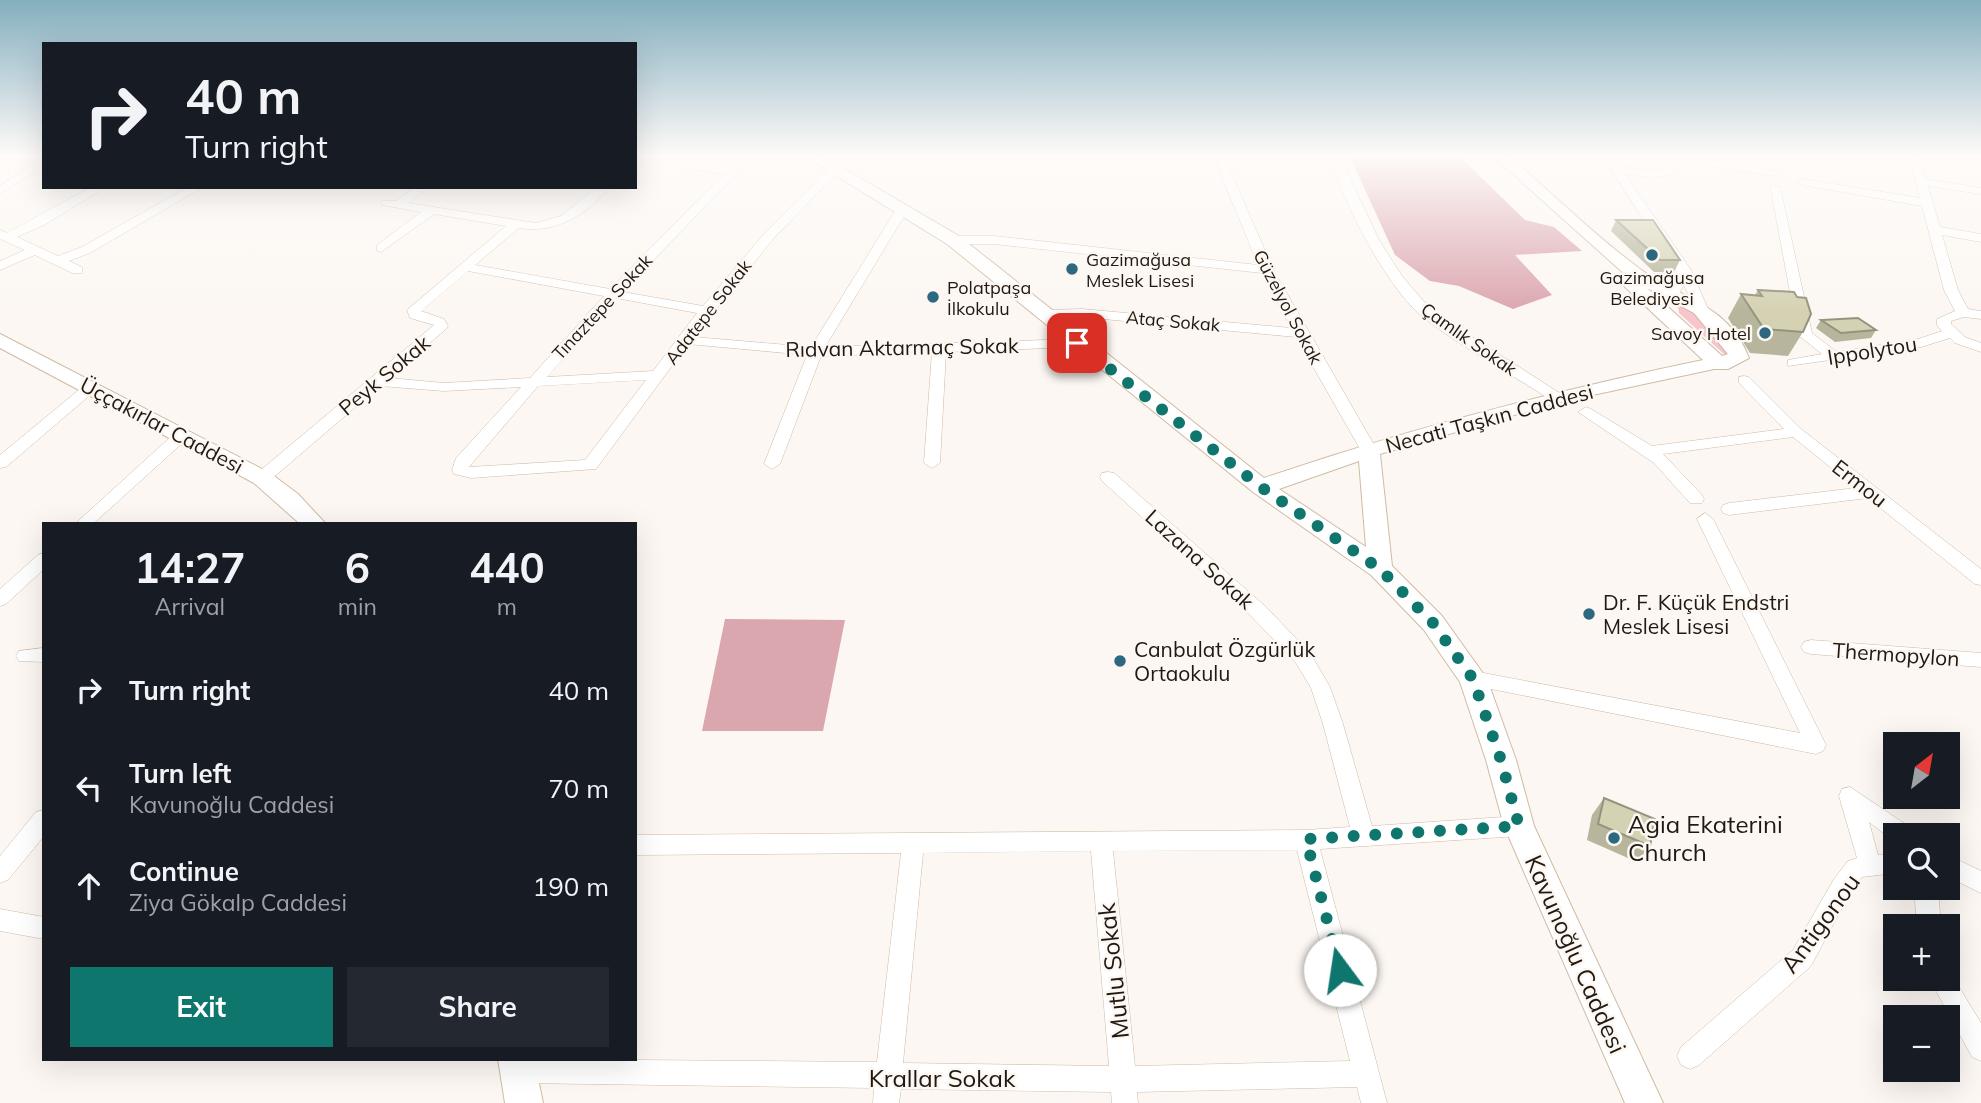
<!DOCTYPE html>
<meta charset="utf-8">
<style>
body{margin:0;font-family:Mulish,sans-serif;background:#242831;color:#f1f3f6;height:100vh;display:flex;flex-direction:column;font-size:26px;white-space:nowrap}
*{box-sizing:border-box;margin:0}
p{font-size:23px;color:#9ea1a6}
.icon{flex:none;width:38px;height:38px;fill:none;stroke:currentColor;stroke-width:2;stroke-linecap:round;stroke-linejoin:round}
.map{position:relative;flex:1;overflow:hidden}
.panel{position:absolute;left:42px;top:522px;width:595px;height:539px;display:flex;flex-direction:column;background:#171b24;border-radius:0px;box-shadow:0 7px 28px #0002}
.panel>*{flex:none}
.guide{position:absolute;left:42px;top:42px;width:595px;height:147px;border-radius:0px;box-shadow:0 7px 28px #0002;background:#171b24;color:#f1f3f6;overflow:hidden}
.needle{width:46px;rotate:31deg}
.controls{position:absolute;left:1883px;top:732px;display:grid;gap:14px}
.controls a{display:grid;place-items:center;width:77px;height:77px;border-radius:0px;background:#171b24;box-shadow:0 7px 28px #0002;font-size:35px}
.pin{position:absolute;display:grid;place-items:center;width:60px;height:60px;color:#fff;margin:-30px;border-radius:14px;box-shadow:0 4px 10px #0006}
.me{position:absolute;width:77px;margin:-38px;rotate:346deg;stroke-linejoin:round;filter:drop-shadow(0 0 5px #0008)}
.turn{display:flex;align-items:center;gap:24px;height:147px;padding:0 28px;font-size:32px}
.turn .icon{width:91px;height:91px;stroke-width:2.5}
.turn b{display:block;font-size:49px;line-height:60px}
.eta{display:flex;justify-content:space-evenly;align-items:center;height:119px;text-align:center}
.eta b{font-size:42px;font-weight:700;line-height:49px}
.action{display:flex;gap:14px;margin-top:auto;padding:14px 28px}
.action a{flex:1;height:80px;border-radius:0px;background:#0f766e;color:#fff;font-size:28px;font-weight:700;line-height:80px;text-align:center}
.action a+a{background:#242831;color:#f1f3f6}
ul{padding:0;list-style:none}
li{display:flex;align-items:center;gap:21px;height:98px;padding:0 28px}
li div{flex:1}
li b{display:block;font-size:26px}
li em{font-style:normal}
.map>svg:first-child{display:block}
</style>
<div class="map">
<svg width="1981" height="1103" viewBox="0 0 1981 1103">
<rect width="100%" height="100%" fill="#fcf7f2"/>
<!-- green -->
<path fill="#f8c4cd" d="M1678 306H1691L1731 351 1727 357 1679 313Z"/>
<!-- forest -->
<path fill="#dba7af" d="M1350 157H1460L1525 220 1554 227 1582 251 1515 255 1552 295 1513 309 1459 286 1430 281 1395 255Z
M725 619 845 620 823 731H702Z"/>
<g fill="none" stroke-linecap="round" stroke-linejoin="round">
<defs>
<path id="street" d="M635 157H654L730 168 751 157H763L736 174 623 292 703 306 764 234 832 166 842 168 773 239 694 337 811 347 897 208 903 204 909 208 825 347 1078 339 1085 343 1078 347 946 352 940 463 932 468 924 463 932 352 821 356 780 464 772 469 764 464 807 355 688 344 596 469 471 478 454 474 452 470 456 458 521 387 444 391 380 386 268 482H256L254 478 256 474 434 325 410 318 407 310 506 226 434 214 381 252 377 251V245L421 212 382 205V201H396L415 187H429L408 203 536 223 561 216 597 187H610C586 215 556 234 519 228L475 265 610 289 724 174 635 160ZM468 271 604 296 530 378 444 383 389 378 446 329 448 326 444 319 421 311ZM616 298 697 313 653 371 547 377ZM646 380 585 460 469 467 538 386Z
M1214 157H1224L1274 271 1377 450 1375 454H1363L1296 337 1082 317 1048 318 1041 314 1048 310 1082 309 1291 328 1262 273 994 244H953L947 240 953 236H994L1258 265Z
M1330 157H1340L1379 240 1402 276 1432 311 1561 394 1563 397 1561 400H1551C1509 373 1463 348 1424 318 1387 289 1343 202 1330 157Z
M1603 157H1613L1620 167C1639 169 1661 175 1676 162L1660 157H1689L1774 170 1780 173 1774 176 1686 163C1672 182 1646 177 1625 174L1691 270 1708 309 1706 312H1696L1684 285C1678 296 1669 306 1657 309L1650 305 1668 291 1677 272Z
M1909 157H1919L1926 179 1981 188V194L1928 186 1940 227 1981 234V242L1942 235 1958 290 1968 309 1981 311V319L1964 317 1951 321V324L1965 337 1981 343V352L1955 343 1950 338 1921 347 1788 366V360L1822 354 1798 335 1770 185 1780 187 1812 333 1837 352 1918 339 1942 331 1937 325V319L1955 311 1944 290 1922 206 1802 185 1796 182 1802 179 1920 198Z
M28 167 38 169 0 194V186Z
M91 187H106L44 225 17 237 58 256 82 247 188 187H203L90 253 69 261 82 267V273H72L35 255 0 270V261L25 250 0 239V230L7 233Z
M1744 376 1749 377 1801 429 1981 569V585L1975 584 1868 498 1729 515 1723 513 1721 509 1723 505 1729 503 1856 488 1793 437 1663 454 1702 495 1704 499 1702 503H1690L1654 463 1578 412 1586 407 1591 409 1652 446 1784 429 1739 383V377Z
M91 383 98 387 96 390 6 467 0 468V455L86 384Z
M182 430 188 432 190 435 188 438 94 523H76L176 432Z
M1108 472 1114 473 1265 606 1310 653 1330 687 1343 724 1372 826 1519 816 1527 819 1530 826 1527 833 1519 836 1320 849 1387 1103H1361L1357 1087 1137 1092 1138 1103H1112L1111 1092 901 1089 899 1103H873L874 1088 518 1083 509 1079 505 1070 509 1061 514 1059 877 1062 901 853 635 855V835L1306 830 1350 827 1323 724 1311 688 1296 663 1251 616 1102 481 1100 477 1102 473ZM1297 850 1350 1061 1135 1066 1113 851ZM1091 851 1109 1066 903 1063 923 853Z
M1705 513 1713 519 1826 745 1823 751 1816 754 1466 684 1463 679 1466 674 1473 671 1800 733 1697 519Z
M44 553V569L6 604 0 606V589L38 555Z
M1811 640 1981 653V667L1811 654 1804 652 1801 647 1804 642Z
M44 648V662L19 661 16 656 19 651Z
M1850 787 1911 828 1914 835H1895V842L1869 822 1878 855 1895 853V873L1862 877 1850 893 1811 966 1699 1065 1690 1069 1681 1065 1677 1056 1681 1047 1793 950 1834 879 1848 861 1857 858 1839 796 1842 789Z
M44 810V836L8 880 0 883V856L36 812Z
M1948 855 1981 871V893L1948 877Z
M1918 887H1941L1939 902 1941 926H1917L1915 902Z
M0 909 44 917V939L0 931Z
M1948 969 1981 1023V1061L1972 1057 1929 978H1948Z"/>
<path id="secondary" d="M806 157H824L959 236 1264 478C1409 429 1554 391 1703 360L1625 287 1622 283 1629 278 1494 157H1510C1553 194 1594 235 1640 269 1679 298 1729 304 1749 358L1728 369H1714L1560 402 1380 454 1392 566 1442 616 1487 679 1516 760 1534 826 1663 1103H1625L1504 826 1486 760 1460 682 1424 630 1371 575 1253 492 947 244ZM1647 288 1694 313 1728 354 1722 356ZM1359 461 1366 547 1279 489Z
M0 334 270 473 298 494 325 523H299L254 483 0 348Z
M498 1059H534L543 1103H505Z"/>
</defs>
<!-- street casing -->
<use href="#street" stroke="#d0bba3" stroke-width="1"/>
<!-- secondary casing -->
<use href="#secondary" stroke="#d0bba3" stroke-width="2"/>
<!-- street -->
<use href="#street" fill="#fff" fill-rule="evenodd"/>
<!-- secondary -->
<use href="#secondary" fill="#fff" fill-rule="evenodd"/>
</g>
<!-- wall -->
<path fill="#b7b59b" d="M1616 220 1680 260 1674 272H1654L1611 231Z
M1758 290 1803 332 1788 356 1750 353 1728 318 1741 294 1755 295Z
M1821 320 1876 330 1871 338 1835 342 1816 328Z
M1604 798 1650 846 1637 862 1587 840 1592 815Z"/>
<!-- building -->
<path fill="#d5d2b4" stroke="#95937e" stroke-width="2" d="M1616 220H1653L1680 260H1660Z
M1758 290 1794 292 1797 297 1806 298 1811 314 1803 332 1764 329 1741 294 1762 296Z
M1858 318 1876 330 1841 333 1821 320Z
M1604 798 1655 819 1650 846 1598 824Z"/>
<!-- sky -->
<linearGradient id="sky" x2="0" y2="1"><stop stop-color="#84aebe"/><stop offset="0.5" stop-color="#fefbf9"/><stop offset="1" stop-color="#fefbf9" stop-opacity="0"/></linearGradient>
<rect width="1981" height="311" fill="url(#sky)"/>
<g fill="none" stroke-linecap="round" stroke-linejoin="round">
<!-- route -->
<path stroke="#0f766e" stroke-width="12" stroke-dasharray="0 21.6" d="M1077 343 1261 487 1380 569 1433 623 1473 679 1501 760 1519 826 1306 839 1340 970"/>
</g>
<!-- markers -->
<g fill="#2c687f" stroke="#fcf7f2" stroke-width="2.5">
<circle cx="1652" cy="255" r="7"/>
<circle cx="1072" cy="269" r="7"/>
<circle cx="933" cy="297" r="7"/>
<circle cx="1765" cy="333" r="7"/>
<circle cx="1589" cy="614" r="7"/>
<circle cx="1120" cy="661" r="7"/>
<circle cx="1614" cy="838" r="7"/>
</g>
<g text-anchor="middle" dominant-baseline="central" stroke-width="5" stroke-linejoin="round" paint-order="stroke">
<!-- far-poi labels -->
<g font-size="18" fill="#211910" stroke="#fcf7f2" text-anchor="start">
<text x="1086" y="259">Gazimağusa<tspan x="1086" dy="21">Meslek Lisesi</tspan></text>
<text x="1652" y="277" text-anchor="middle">Gazimağusa<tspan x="1652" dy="21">Belediyesi</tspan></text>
<text x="947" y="287">Polatpaşa<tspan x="947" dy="21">İlkokulu</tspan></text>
<text x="1751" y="333" text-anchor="end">Savoy Hotel</text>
</g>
<!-- far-street labels -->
<g font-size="18" fill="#211910" stroke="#fcf7f2">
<text transform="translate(602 307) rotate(-47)">Tınaztepe Sokak</text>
<text transform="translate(1288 307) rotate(62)">Güzelyol Sokak</text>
<text transform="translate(708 312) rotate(-52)">Adatepe Sokak</text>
<text transform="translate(1173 321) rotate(5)">Ataç Sokak</text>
<text transform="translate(1469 339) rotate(35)">Çamlık Sokak</text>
</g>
<!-- street labels -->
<g font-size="21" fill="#211910" stroke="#fcf7f2">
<text transform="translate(902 347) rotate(-1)">Rıdvan Aktarmaç Sokak</text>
<text transform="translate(1872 350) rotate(-9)">Ippolytou</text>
<text transform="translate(384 375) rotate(-40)">Peyk Sokak</text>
<text transform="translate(1489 418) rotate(-15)">Necati Taşkın Caddesi</text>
<text transform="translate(162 425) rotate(28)">Üççakırlar Caddesi</text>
<text transform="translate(1860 483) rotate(38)">Ermou</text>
<text transform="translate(1200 559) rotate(42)">Lazana Sokak</text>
<text transform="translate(1896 654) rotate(4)">Thermopylon</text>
</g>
<!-- poi labels -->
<g font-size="21" fill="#211910" stroke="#fcf7f2" text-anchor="start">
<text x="1603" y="602">Dr. F. Küçük Endstri<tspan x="1603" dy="24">Meslek Lisesi</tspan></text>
<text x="1134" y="649">Canbulat Özgürlük<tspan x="1134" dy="24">Ortaokulu</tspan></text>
</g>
<!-- near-poi labels -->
<g font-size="24" fill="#211910" stroke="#fcf7f2" text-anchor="start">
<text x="1628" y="824">Agia Ekaterini<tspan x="1628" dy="28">Church</tspan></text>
</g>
<!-- near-street labels -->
<g font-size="24" fill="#211910" stroke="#fcf7f2">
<text transform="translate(1820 923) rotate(-54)">Antigonou</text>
<text transform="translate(1576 954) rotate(66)">Kavunoğlu Caddesi</text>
<text transform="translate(1113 971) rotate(-96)">Mutlu Sokak</text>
<text x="942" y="1078">Krallar Sokak</text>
</g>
</g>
</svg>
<div class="controls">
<a><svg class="needle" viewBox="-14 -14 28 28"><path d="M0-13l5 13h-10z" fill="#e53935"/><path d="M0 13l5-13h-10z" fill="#9ea1a6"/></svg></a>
<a><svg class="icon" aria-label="search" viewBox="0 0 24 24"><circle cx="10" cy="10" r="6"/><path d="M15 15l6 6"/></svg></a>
<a>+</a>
<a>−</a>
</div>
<div class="pin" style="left:1077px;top:343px;background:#d93025"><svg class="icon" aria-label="arrive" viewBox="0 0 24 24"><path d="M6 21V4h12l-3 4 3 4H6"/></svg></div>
<svg class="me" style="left:1340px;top:970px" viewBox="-20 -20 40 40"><circle r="19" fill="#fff"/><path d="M0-13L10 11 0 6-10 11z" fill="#0f766e"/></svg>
<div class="guide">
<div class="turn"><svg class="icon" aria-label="right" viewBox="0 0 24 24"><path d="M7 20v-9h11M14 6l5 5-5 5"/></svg><div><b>40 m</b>Turn right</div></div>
</div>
<section class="panel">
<div class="eta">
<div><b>14:27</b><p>Arrival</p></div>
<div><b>6</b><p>min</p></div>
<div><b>440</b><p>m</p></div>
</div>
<ul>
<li><svg class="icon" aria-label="right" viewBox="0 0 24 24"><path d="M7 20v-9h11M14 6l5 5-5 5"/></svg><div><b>Turn right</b></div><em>40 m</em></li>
<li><svg class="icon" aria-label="left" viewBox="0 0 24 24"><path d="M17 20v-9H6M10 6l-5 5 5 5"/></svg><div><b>Turn left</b><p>Kavunoğlu Caddesi</p></div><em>70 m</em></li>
<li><svg class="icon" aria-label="ahead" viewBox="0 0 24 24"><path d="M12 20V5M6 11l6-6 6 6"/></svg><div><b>Continue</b><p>Ziya Gökalp Caddesi</p></div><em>190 m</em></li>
</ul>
<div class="action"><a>Exit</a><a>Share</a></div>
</section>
</div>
